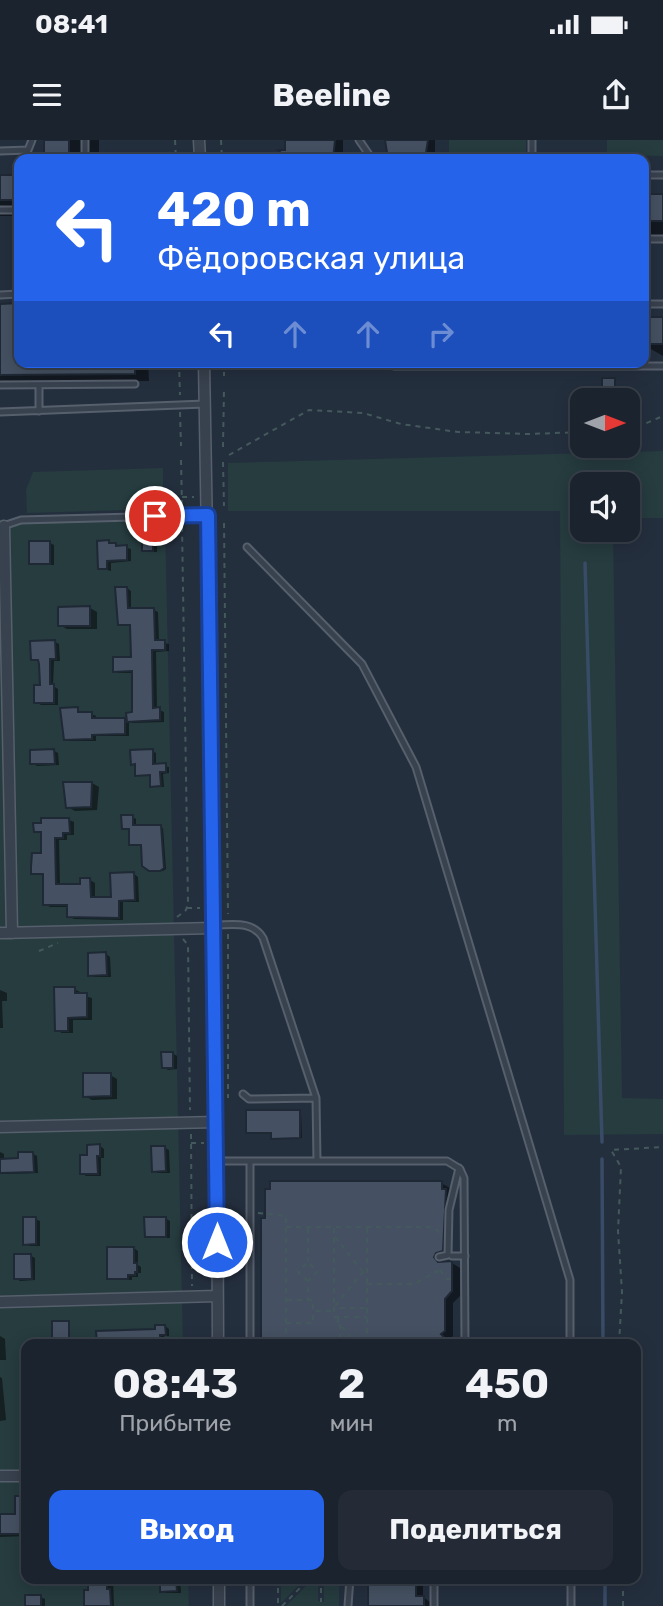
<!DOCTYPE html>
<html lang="ru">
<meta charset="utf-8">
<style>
body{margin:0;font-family:Rubik,sans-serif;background:#242b36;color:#f1f3f6;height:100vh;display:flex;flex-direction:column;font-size:26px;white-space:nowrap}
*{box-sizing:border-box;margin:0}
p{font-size:23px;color:#a0a4aa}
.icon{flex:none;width:38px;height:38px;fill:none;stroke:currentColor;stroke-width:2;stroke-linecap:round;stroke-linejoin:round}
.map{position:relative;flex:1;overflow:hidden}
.side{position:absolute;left:21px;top:1199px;width:620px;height:245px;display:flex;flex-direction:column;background:#1b232e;border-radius:14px;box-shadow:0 4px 18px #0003,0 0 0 2px #39404a}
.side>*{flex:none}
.banner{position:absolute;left:14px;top:14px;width:635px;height:214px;border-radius:14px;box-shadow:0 4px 18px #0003,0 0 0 2px #39404a;background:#2563eb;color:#fff;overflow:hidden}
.needle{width:46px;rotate:90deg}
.buttons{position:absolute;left:570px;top:248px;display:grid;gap:14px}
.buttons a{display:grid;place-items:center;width:70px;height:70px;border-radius:14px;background:#1b232e;box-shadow:0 4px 18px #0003,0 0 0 2px #39404a;font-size:35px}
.pin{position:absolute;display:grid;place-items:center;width:60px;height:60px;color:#fff;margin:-30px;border:4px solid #fff;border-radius:50%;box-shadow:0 2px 7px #0007}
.me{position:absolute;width:77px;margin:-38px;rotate:0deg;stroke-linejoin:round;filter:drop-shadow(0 0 5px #0008)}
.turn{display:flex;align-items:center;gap:24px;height:147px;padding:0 28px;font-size:32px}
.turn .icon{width:91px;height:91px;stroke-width:2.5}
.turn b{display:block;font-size:49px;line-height:60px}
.lanes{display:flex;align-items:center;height:66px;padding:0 28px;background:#0003;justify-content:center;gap:35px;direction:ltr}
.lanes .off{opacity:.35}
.eta{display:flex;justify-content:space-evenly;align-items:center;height:119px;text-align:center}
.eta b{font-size:42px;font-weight:700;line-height:49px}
.action{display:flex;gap:14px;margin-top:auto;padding:14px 28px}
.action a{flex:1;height:80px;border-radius:14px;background:#2563eb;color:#fff;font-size:28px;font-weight:700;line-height:80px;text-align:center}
.action a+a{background:#242b36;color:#f1f3f6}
.status{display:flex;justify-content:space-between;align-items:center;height:49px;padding:0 35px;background:#1b232e;direction:ltr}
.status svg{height:19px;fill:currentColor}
header{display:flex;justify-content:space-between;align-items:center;height:91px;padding:0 28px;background:#1b232e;font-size:32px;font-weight:700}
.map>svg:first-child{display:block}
</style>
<div class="status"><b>08:41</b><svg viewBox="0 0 49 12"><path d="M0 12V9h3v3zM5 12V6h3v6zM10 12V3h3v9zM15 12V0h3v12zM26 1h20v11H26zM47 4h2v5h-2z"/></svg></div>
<header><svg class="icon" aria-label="menu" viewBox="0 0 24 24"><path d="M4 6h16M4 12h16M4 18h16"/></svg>Beeline<svg class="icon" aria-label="share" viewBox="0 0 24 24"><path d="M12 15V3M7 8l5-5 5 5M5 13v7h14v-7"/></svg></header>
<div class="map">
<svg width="663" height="1466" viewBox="0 0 663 1466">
<rect width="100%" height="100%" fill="#242f3e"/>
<!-- green -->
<path fill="#263c3f" d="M449 0H526V13L449 12Z
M607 0H663V16L607 15Z
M663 311V378H628V345H583V390H613L622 958 663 959V994L564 995 560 371H228V323Z
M163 328V369L27 373 26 350 33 332Z
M0 380 165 382 183 1204H26V1438L188 1439 189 1466H0Z
M281 1439H305L281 1463Z
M313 1439H318V1461L324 1462V1439H339V1466H286Z"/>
<!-- shadow -->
<path fill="#0007" d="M45 0H99V19H45Z
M287 0H343V19H290L282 12H287Z
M387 0H435V14H432V19H390Z
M539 16H577L578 19H539Z
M0 36H19V76H0Z
M644 55H663V97H644Z
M0 165H19V222H148L149 241 0 242Z
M644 179H663V216L644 205Z
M383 222H527V225L390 226Z
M153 398 157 401V412H148L144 410Z
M108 402 131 409V421L111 423V431L100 428Z
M50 403 54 405V425H35L31 423Z
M127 448 131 451V469L154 470 158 472 159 502 169 504V511L156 512 157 569 164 572V582L133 583 129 581V596H96V601H70L66 599 62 570 77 569 82 574H91L96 576V580H124L128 582V574H134L133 533H119L115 531V519L133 518 132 486 120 484 117 449Z
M90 468 97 472V489H67L60 485Z
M55 502 59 504 60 521H54L53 546 58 549V565H41L36 562 42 546 40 521 32 519Z
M54 611 58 613 59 625 37 626 32 623Z
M152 611 156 613V625L169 627V633L163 634 164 647 152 646 151 636 137 634V626L133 623Z
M92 643 99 647 97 670 75 671 68 667Z
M133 677 136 679V687L163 688 166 729 163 731 153 732 143 725V706L131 704V689L124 688Z
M69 680 74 682V695H67V700H59L60 746H81L90 740 95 743V759L113 758 134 734 138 737 139 762H123V780L74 779 69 776V767H50L45 764V736L33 733 43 715V694L35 691Z
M106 814 110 817 111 837H94L90 835Z
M74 849 80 852V855L92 858V880H73V893H62L56 890Z
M0 850 7 853V861H2L3 888H0Z
M172 913 177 916V929L168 930 163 927Z
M110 935 117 939V959L92 960 85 956Z
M299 972 301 973 302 998 275 999 273 993 248 992Z
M100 1006 104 1009V1018H101V1036H86L82 1033 89 1016Z
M165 1008 169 1010 170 1033H158L154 1031Z
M0 1012 4 1014V1021L20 1020 33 1014 37 1016 38 1033 0 1034Z
M441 1043 450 1048V1053L454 1055 451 1115 445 1117 441 1124 452 1123 460 1128V1156L453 1163V1196L449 1200 453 1204H263Z
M165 1078 170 1081V1098H151L146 1096Z
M35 1079 40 1081V1106H30L25 1104Z
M134 1108 138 1111V1125L141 1127V1133H138V1137H132V1140H114L109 1138Z
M31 1116 35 1118V1140L20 1141 16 1138Z
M165 1186 169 1189V1196H164V1204H80L157 1190Z
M0 1196 5 1199 6 1220H0Z
M0 1237 2 1238 6 1280 0 1281Z
M17 1358H26V1396L0 1397V1376H17Z
M102 1438H113L114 1466H86L102 1443Z
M161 1438H180L181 1453H166L162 1451Z
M370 1438H423V1457L430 1462V1466H370Z
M40 1457 45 1459V1466H27Z"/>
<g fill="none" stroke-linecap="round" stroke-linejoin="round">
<!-- stream -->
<path stroke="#394c67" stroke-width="3.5" d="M585 423 602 1002
M602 1019 603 1204
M605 1438V1466"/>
</g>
<!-- building -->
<path fill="#455162" stroke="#1f2835" stroke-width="2" d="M44 0H69V19L44 18Z
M285 0H335L333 19H287L278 10H285Z
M385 0H428L425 19H388Z
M0 35H19V60H0Z
M644 54H663V81H644Z
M19 163V222H135V234L0 235V164Z
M644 177H663V204H644Z
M602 238H615V247H602Z
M142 397H153V411H142Z
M109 400V403H116V406L127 405V420L107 421V429H98L97 401Z
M29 401H50V424H29Z
M115 447H127L128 468H154L155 500H165V510H152L153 568 160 567V580L127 582 126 573 132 572V531L113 532V517H131L130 485H118Z
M90 466V486H58V467Z
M55 500 56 519H50V544H54V563H34V545H40L39 524 38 520H31L30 501Z
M78 567V572H92V578H125V594L92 595V599L64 600 60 568Z
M54 609 55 624H30V610Z
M153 609V624L166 623V632H160L161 646 150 647V635L135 636V624L131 625 130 610Z
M63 642H92L91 667 66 668Z
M121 675H133V685H161L164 728 160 731H149L142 726 141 705H129V689H122Z
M41 678H69L70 693H63V698H55L56 744H80V738H90L91 757H111L110 733 134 732 135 760 119 761V778L67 777V765H43V734H31V727L32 713H41V692H34L33 683H41Z
M106 812 107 835 88 836V813Z
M54 847H75V853H87V877L68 878V891H55Z
M161 912H173V928H162Z
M83 933H111V956L83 957Z
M246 970H300V998L271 999V993H246Z
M100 1004V1016H97L98 1034H80V1015H87V1005Z
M151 1006H165L166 1031 152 1032Z
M18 1012H33L34 1032 0 1033V1019L18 1018Z
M270 1041H442V1049H446L443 1111 436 1113 434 1117 438 1122 452 1121V1151L445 1159V1191L441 1194 451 1204H261V1078H265V1049H270Z
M23 1077H36V1104L23 1105Z
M144 1077H166V1097H145Z
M107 1107H134V1123H137V1132H135V1135H128V1139H107Z
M14 1114H31L32 1139H14Z
M52 1181H69V1200L52 1201Z
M155 1185H165L166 1195H160L161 1204H97L96 1191 155 1189Z
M15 1356H26V1394H0V1374H15Z
M160 1438H176L177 1451 160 1452Z
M368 1438H416V1456H424V1466H368Z
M88 1441H107V1449H110L111 1466H84V1450H88Z
M25 1455H41V1466H25Z"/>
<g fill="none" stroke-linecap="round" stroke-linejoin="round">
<defs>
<path id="lane" d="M85 0V19
M359 0 372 19
M532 0V19
M0 11 28 10 32 0
M644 35H663
M0 70H19
M644 99H663
M0 155 19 154
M644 164H663
M370 222 395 226H663
M0 245 135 244
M39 245V271
M0 272 205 264
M3 386 21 380 208 375
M247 407 362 524 416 627 570 1140V1204
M214 785C232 785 252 780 263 798L316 958 317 1021
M243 954 249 959 316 958
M216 1021H447L460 1029 464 1038 465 1204
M250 1021V1204
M452 1116H465
M439 1117 448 1115 449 1070 459 1028
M250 1438V1466
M571 1438V1466
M348 1466 350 1438
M434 1466V1438"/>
<path id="street" d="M199 0 200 19
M204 222 217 982 218 1204
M4 386 12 793
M0 793 214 788
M0 987 217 982
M0 1162 217 1156
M0 1336H26
M219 1438V1466"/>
</defs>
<!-- lane casing -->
<use href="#lane" stroke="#565f6c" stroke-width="9"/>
<!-- street casing -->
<use href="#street" stroke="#565f6c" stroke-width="13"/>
<!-- path -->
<path stroke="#44595c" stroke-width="2" stroke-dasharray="5 5" stroke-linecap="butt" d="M175 0 176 19
M221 0 222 19
M179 222 180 255
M224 222V236
M180 272 181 306
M628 291 663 276
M223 307 224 249
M229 315 309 270 363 273 401 284 458 292 529 294 583 292
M181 320 182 367
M223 322 224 366
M182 357H194
M224 383 228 774
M187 768H200
M177 777 186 770 188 763 182 385
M228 794V958
M183 799 188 805 190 970
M39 811 58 803
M191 994 192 1146
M191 1003H204
M258 1073 286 1076V1204
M286 1087H430L438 1091 439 1097
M308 1088V1121
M334 1088V1168
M367 1088V1204
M335 1097 362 1131
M440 1130 447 1139H455
M308 1141 298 1132 308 1122 317 1132 308 1141V1160
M367 1144H414L439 1130V1127
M287 1160H313V1171H333
M335 1166 363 1132H365
M365 1168H334V1177H367
M338 1178V1182L356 1204
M286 1183H313V1172
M340 1184V1204
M619 1204 622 1152 618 1091 621 1027 611 1010 663 1007
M278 1438V1466
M321 1438V1462
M282 1466 310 1438
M623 1466V1438"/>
<!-- lane -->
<use href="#lane" stroke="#38414e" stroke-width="5"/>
<!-- street -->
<use href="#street" stroke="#38414e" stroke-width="10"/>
</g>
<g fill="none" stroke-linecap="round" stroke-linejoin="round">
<defs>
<path id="route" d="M155 376 208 375 217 1102"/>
</defs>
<!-- route casing -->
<use href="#route" stroke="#184099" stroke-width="18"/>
<!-- route -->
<use href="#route" stroke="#2563eb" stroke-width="12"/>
</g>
</svg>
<div class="buttons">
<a><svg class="needle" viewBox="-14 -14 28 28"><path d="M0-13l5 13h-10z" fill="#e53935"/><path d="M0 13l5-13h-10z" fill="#a0a4aa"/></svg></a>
<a><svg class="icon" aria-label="sound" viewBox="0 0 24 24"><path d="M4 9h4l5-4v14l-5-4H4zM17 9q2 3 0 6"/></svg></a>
</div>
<div class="pin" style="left:155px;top:376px;background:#d93025"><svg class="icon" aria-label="arrive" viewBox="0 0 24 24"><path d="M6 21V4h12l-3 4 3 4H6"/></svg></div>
<svg class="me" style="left:217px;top:1102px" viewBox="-20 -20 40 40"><circle r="17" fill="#2563eb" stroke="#fff" stroke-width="3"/><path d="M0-11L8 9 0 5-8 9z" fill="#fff"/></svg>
<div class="banner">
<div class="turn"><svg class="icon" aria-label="left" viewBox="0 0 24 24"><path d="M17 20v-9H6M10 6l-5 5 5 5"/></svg><div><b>420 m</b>Фёдоровская улица</div></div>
<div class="lanes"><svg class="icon" aria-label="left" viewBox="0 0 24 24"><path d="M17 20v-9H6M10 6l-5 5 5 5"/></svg><svg class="icon off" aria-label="ahead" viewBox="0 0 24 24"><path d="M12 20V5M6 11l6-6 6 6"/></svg><svg class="icon off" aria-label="ahead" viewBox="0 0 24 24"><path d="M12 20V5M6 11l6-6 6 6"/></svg><svg class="icon off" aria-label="right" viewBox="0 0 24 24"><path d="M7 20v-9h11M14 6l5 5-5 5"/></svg></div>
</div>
<section class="side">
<div class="eta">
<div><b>08:43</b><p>Прибытие</p></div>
<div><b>2</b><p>мин</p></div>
<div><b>450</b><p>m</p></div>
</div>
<div class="action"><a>Выход</a><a>Поделиться</a></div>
</section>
</div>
